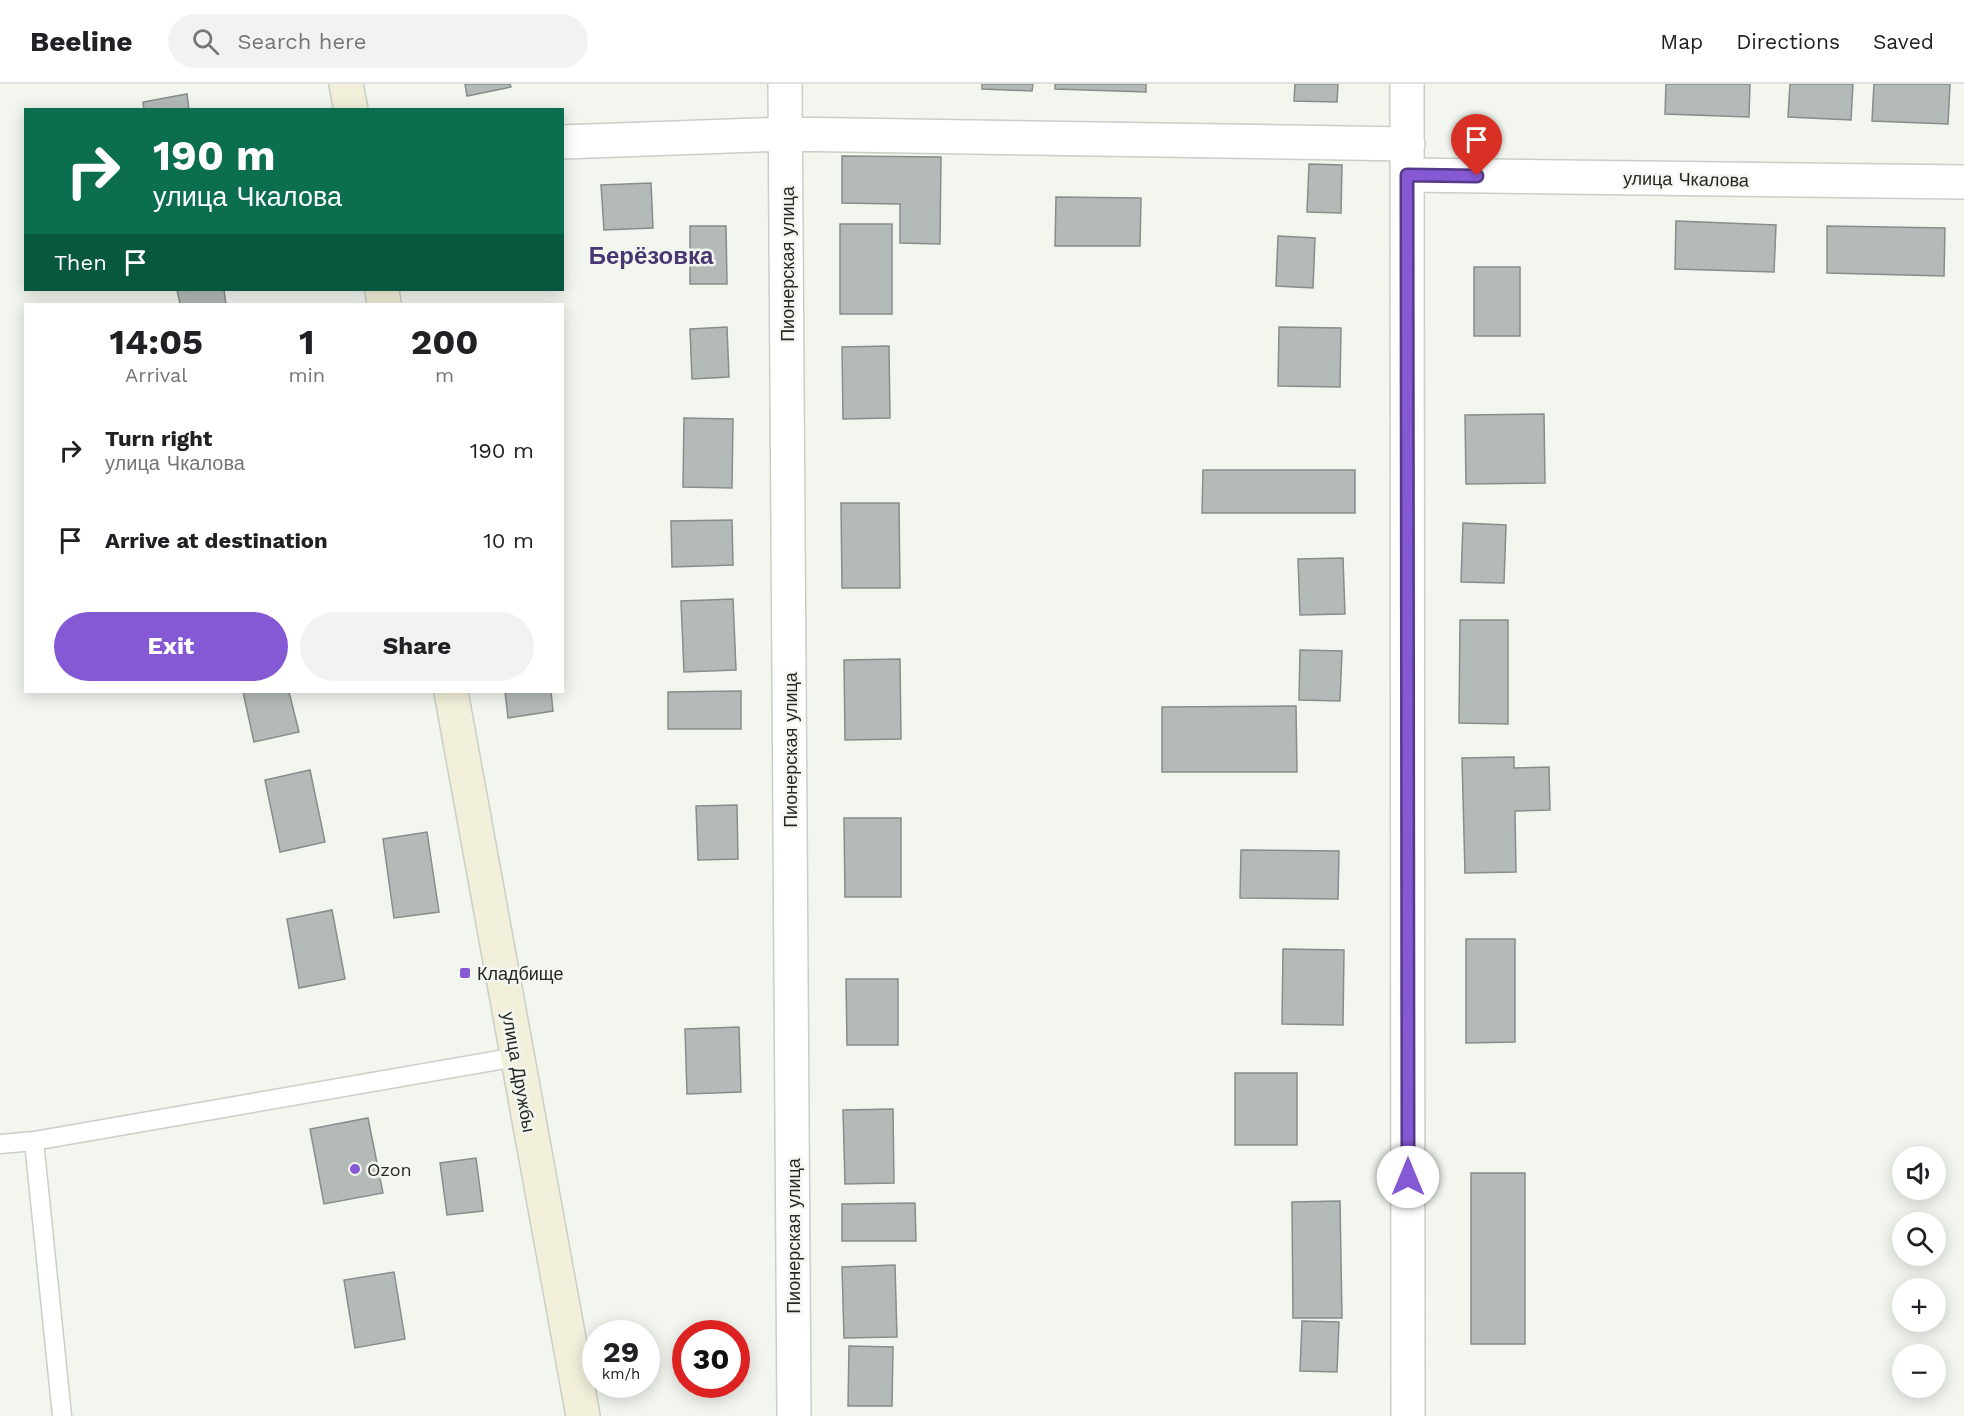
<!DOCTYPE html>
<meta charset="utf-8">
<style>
body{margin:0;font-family:"Work Sans",sans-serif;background:#f2f2f2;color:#202124;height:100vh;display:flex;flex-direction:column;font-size:22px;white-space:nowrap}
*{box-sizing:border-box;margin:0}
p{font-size:20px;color:#757577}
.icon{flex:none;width:33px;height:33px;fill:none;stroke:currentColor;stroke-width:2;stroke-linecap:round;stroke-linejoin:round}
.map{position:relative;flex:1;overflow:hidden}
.side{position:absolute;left:24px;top:219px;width:540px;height:390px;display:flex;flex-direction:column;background:#fff;border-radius:0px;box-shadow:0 3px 15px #0003}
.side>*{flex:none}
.top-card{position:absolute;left:24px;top:24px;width:540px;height:183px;border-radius:0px;box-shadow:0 3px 15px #0003;background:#0b6e4f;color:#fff;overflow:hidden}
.fabs{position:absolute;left:1892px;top:1062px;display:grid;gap:12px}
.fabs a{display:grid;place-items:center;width:54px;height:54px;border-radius:50%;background:#fff;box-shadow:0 3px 15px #0003;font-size:30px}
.speed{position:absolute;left:582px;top:1236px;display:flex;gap:12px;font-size:30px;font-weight:700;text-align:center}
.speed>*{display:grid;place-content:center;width:78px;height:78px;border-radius:50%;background:#fff;box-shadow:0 3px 15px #0003;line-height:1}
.speed small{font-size:15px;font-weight:400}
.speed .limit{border:9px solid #d22;background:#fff;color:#111}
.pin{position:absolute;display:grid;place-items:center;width:51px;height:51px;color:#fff;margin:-62px -26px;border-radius:50% 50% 50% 0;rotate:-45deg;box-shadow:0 0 6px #0007}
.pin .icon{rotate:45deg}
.me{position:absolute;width:66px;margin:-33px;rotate:0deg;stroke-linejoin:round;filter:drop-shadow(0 0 4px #0008)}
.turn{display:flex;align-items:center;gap:21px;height:126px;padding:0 30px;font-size:27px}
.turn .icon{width:78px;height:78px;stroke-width:2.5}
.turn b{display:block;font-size:42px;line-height:51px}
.then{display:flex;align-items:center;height:57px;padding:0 30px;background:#0003;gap:12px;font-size:22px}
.eta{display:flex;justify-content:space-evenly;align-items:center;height:102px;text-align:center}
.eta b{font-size:36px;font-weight:700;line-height:42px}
.primary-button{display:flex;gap:12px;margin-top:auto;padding:12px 30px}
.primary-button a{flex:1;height:69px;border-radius:36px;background:#8459d3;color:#fff;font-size:24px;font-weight:700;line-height:69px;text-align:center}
.primary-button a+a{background:#f2f2f2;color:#202124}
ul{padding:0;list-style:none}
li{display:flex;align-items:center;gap:18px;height:90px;padding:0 30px}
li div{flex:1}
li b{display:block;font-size:22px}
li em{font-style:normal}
header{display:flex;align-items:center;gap:36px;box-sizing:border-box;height:84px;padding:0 30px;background:#fff;border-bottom:2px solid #e0e0e0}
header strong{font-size:28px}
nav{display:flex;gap:33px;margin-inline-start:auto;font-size:21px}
.search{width:420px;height:54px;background:#f2f2f2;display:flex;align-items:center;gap:15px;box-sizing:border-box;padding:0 21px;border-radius:33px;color:#757577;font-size:22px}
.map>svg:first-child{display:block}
</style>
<header>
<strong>Beeline</strong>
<div class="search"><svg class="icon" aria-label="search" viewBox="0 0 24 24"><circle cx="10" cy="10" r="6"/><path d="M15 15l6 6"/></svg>Search here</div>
<nav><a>Map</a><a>Directions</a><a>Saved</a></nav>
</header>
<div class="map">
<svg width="1964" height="1332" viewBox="0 0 1964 1332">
<rect width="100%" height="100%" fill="#f2f6ef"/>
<!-- building -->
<path fill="#b3bab7" stroke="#868d8a" stroke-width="1.5" d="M465 0H510L511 3 467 12Z
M982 0H1033L1032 7 982 5Z
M1055 0H1146V8L1055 5Z
M1295 0H1338L1337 18 1294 17Z
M1666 0H1750L1749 33 1665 30Z
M1790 0H1853L1851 36 1788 33Z
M1874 0H1950L1948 40 1872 37Z
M187 10 189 26H144L143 18Z
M842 72 941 73 940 160 900 159V120L842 119Z
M1309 80 1342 81 1341 129 1307 128Z
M651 99 653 144 604 146 601 101Z
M1056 113 1141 114 1140 162H1055Z
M1676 137 1776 141 1774 188 1675 185Z
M840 140H892V230H840Z
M690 142H726L727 200H690Z
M1827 142 1945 144 1944 192 1827 189Z
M1278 152 1315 154 1313 204 1276 202Z
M1474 183H1520V252H1474Z
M177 206H224L226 220H180Z
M727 243 729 293 692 295 690 245Z
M1279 243 1341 244 1340 303 1278 302Z
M889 262 890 334 843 335 842 263Z
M1544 330 1545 399 1466 400 1465 331Z
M684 334 733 335 732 404 683 403Z
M1203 386H1355V429H1202Z
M841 419H899L900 504H842Z
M732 436 733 481 672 483 671 437Z
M1463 439 1506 441 1504 499 1461 498Z
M1343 474 1345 530 1300 531 1298 475Z
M733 515 736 586 684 588 681 517Z
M1460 536H1508V640L1459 639Z
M1300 566 1342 567 1340 617 1299 616Z
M900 575 901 655 845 656 844 576Z
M741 607V645H668V608Z
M243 608H289L299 648 254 658Z
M505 608H551L553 627 508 634Z
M1296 622 1297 688H1162V623Z
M1514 673V684L1549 683 1550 726 1515 727 1516 788 1465 789 1462 674Z
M310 686 325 758 280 768 265 696Z
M737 721 738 775 698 776 696 722Z
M844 734H901V813H845Z
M427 748 439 828 394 834 383 755Z
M1241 766 1339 767 1338 815 1240 814Z
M332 826 345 895 299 904 287 835Z
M1466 855H1515V958L1466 959Z
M1283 865 1344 866 1343 941 1282 940Z
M846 895H898V961H847Z
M739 943 741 1008 687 1010 685 945Z
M1235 989H1297V1061H1235Z
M893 1025 894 1099 845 1100 843 1026Z
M368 1034 383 1109 324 1120 310 1045Z
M476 1074 483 1127 447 1131 440 1079Z
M1471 1089H1525V1260H1471Z
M1340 1117 1342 1234H1293L1292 1118Z
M915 1119 916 1157H842V1120Z
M895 1181 897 1253 844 1254 842 1183Z
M394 1188 405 1255 355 1264 344 1196Z
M1302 1237 1339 1238 1337 1288 1300 1287Z
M849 1262 893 1263 892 1322H848Z"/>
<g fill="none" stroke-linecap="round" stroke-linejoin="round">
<defs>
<path id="lane" d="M34 1057 62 1332
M0 1060 34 1057 516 973"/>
<path id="street" d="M785 0 794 1332
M1407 0 1408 1332
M562 58 786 50 1408 60
M1407 91 1964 98"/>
<path id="secondary" d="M346 0 351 26
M382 206 384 220
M451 608 583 1332"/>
</defs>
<!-- lane casing -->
<use href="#lane" stroke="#cacec7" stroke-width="21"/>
<!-- street casing -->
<use href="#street" stroke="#cacec7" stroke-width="36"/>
<!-- secondary casing -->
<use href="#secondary" stroke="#cacec7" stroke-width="36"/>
<!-- lane -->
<use href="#lane" stroke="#fff" stroke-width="18"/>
<!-- street -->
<use href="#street" stroke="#fff" stroke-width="33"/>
<!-- secondary -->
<use href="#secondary" stroke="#f2f0da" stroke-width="33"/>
</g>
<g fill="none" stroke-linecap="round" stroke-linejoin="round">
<defs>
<path id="route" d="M1408 1093 1407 91 1477 92"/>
</defs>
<!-- route casing -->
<use href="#route" stroke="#563a89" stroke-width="15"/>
<!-- route -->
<use href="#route" stroke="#8459d3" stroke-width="10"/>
</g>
<!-- markers -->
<g fill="#8459d3" stroke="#f2f6ef" stroke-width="2">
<rect x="459" y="883" width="12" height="12" rx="3"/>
<circle cx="355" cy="1085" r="6"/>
</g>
<g text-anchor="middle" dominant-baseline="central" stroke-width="5" stroke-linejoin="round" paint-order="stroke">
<!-- street labels -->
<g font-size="18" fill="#272826" stroke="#f2f6ef">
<text transform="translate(1686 95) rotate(1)">улица Чкалова</text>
<text transform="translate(787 180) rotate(-90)">Пионерская улица</text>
<text transform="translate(790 666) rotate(-90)">Пионерская улица</text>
<text transform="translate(519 988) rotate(80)">улица Дружбы</text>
<text transform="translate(793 1152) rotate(-90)">Пионерская улица</text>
</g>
<!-- poi labels -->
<g font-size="18" fill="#272826" stroke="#f2f6ef" text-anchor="start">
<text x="477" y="889">Кладбище</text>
<text x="367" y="1085">Ozon</text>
</g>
<!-- district labels -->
<g font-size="24" font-weight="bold" fill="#493672" stroke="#f2f6ef">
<text x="651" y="172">Берёзовка</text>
</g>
</g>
</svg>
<div class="fabs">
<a><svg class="icon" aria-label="sound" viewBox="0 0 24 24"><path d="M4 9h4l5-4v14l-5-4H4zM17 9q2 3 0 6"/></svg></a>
<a><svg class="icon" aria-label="search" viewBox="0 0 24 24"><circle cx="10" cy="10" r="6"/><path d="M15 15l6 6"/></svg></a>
<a>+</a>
<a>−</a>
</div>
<div class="speed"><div>29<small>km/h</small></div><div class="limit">30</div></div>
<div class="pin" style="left:1477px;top:92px;background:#d93025"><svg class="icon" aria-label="arrive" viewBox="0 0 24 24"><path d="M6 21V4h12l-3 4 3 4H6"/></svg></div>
<svg class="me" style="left:1408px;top:1093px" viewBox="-20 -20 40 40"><circle r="19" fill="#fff"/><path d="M0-13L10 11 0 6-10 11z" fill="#8459d3"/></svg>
<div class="top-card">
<div class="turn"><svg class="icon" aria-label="right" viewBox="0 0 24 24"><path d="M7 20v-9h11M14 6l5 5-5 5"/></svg><div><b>190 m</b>улица Чкалова</div></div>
<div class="then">Then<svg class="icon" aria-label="arrive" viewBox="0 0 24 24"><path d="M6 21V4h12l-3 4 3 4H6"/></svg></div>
</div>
<section class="side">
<div class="eta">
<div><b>14:05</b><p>Arrival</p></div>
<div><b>1</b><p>min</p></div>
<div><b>200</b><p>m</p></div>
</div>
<ul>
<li><svg class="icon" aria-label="right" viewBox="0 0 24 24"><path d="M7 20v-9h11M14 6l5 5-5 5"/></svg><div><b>Turn right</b><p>улица Чкалова</p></div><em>190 m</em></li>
<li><svg class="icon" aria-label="arrive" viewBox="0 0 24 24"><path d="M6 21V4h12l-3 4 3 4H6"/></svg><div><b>Arrive at destination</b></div><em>10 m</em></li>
</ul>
<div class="primary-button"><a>Exit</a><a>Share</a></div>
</section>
</div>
